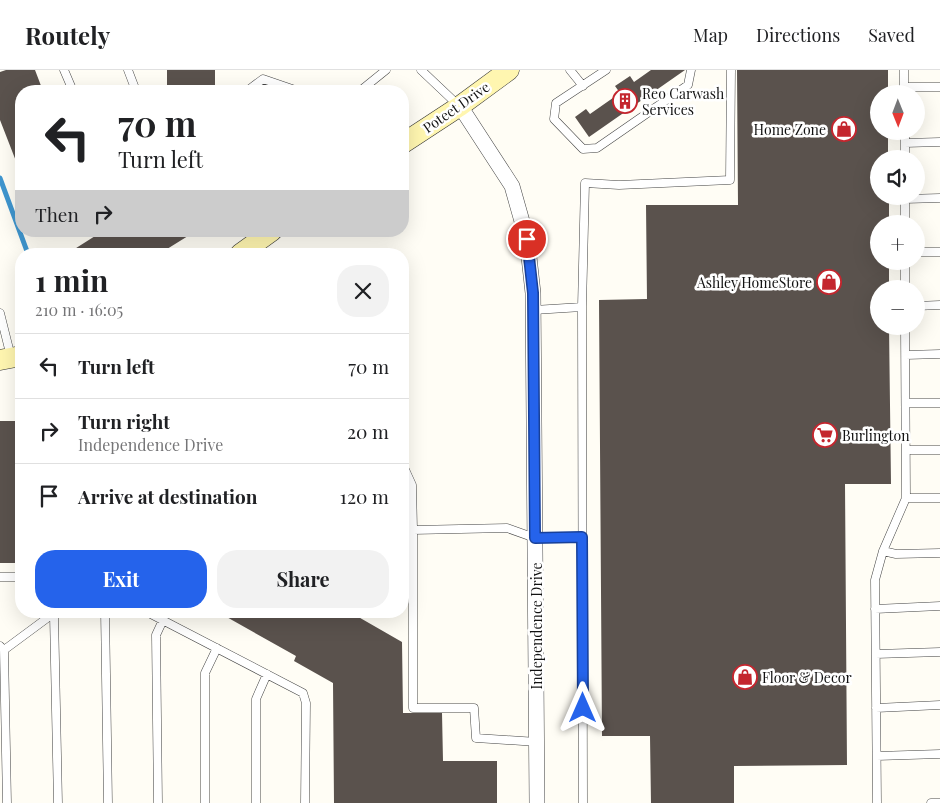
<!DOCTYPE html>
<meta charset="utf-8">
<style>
body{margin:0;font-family:"Playfair Display",serif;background:#f2f2f2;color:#202124;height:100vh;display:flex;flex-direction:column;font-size:19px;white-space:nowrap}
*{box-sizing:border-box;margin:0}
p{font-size:16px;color:#757577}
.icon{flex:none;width:28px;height:28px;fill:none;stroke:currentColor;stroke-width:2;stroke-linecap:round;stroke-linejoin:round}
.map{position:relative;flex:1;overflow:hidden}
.sheet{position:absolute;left:15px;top:178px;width:394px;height:370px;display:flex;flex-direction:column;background:#fff;border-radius:20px;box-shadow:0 5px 20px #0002}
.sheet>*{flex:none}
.guide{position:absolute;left:15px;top:15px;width:394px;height:152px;border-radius:20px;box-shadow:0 5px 20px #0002;background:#fff;color:#202124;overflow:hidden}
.needle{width:32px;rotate:179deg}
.fabs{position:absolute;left:870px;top:15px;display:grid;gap:10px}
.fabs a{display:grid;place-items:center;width:55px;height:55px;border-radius:50%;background:#fff;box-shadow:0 5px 20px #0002;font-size:25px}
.pin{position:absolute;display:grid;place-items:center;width:42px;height:42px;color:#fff;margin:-21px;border:2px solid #fff;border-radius:50%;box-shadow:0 1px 5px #0007}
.me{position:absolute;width:55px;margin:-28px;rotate:0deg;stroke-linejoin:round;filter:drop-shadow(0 0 4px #0008)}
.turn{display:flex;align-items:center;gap:18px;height:105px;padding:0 20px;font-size:22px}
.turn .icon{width:65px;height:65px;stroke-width:2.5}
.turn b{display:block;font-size:35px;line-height:42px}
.then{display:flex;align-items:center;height:48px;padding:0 20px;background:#0003;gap:10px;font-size:19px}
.round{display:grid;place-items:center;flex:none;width:52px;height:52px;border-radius:20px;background:#f2f2f2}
.head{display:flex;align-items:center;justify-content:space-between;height:85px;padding:0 20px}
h1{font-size:30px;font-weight:700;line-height:38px}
.action{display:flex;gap:10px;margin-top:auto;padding:10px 20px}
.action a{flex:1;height:58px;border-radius:20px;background:#2563eb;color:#fff;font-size:20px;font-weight:700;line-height:58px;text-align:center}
.action a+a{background:#f2f2f2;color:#202124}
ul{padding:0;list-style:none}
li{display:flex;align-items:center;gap:15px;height:65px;padding:0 20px;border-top:1px solid #e0e0e0}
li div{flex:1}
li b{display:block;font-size:19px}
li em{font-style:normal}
header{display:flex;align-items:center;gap:30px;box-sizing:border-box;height:70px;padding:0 25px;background:#fff;border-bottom:1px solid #e0e0e0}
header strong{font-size:24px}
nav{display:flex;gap:28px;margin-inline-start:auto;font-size:18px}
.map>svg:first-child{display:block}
</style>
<header>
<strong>Routely</strong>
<nav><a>Map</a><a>Directions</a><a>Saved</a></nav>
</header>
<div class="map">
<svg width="940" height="733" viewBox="0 0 940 733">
<rect width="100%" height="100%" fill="#fffdf5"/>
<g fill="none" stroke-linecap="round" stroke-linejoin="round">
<!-- stream -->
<path stroke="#3f96cf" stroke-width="5" d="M0 108 28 184"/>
</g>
<!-- building -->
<path fill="#5a524d" d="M6 0H35L43 21H21V104L0 50V2Z
M167 0H215V21H167Z
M651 0H685L589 67 575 47 586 39 590 44 620 23 615 16 630 6 634 12Z
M737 0H888V24H879V61H888V89H879V126H889V154H879V191H889V219H879V256H889L891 414H845L847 695 734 696V733H651L650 666H602L599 230 647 229 646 135H738Z
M103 161H196L159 184H75L73 180Z
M0 351H21L20 493H0Z
M216 541H348L402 572 403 643H442L443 691H497V733H334L333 613 294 591 296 586Z"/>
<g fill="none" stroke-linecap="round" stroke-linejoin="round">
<defs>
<path id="lane" d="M64 0 73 21
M128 0 136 21
M421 0 458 35
M570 0 583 16
M606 0 556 33 554 49 583 79 597 78 688 15 691 0
M904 0V24
M904 17H940
M247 21 263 9 298 21
M360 21 386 0
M905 61V89
M905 73 940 72
M905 126V154
M905 129 940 128
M916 182H940
M905 191V219
M916 236 940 235
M582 237 583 733
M534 240 582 237 585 113 619 115 730 110 731 0
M0 243 11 287
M906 285 940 284
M906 333H940
M906 380H940
M402 393 412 415 413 460 507 458 535 468 582 467
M906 428H940
M413 460V638H474L476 668 537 672
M883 481 896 484 940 483
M0 507H21
M875 539 940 536
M105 541 108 733
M145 541 303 623 306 633 305 733
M54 545 58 733
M0 576 4 580 54 543
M4 580 7 733
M876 584 940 582
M876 638 940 635
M877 686 940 684
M158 733 156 565 163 550
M205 733V603L217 578
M256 733V629L267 604
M877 733 875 510 883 481 906 428 905 256
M931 733H940"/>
<path id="street" d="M460 36 512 116 527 169 533 223 537 733"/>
<path id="secondary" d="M402 74 460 36 509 0
M240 184 272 161
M0 290 21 286"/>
</defs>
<!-- lane casing -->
<use href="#lane" stroke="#444" stroke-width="9"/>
<!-- street casing -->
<use href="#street" stroke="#444" stroke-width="16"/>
<!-- secondary casing -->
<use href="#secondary" stroke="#333" stroke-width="21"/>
<!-- lane -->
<use href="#lane" stroke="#fff" stroke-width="8"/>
<!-- street -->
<use href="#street" stroke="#fff" stroke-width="15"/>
<!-- secondary -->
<use href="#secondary" stroke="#fff6b0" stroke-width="20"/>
</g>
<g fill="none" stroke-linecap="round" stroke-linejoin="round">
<defs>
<path id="route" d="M527 169 533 223 535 468 582 467 583 638"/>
</defs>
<!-- route casing -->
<use href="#route" stroke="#184099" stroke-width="12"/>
<!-- route -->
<use href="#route" stroke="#2563eb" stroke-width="9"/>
</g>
<!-- icons -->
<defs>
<symbol id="building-ring" viewBox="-11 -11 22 22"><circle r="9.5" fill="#fff" stroke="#c4262e" stroke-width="1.5"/><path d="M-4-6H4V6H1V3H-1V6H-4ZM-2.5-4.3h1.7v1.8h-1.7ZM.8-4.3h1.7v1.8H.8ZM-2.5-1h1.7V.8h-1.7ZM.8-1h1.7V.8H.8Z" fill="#c4262e"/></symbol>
<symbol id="shop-ring" viewBox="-11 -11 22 22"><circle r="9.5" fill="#fff" stroke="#c4262e" stroke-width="1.5"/><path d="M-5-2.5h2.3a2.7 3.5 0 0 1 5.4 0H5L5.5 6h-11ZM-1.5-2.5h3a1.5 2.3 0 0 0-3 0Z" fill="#c4262e"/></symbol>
<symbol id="supermarket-ring" viewBox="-11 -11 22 22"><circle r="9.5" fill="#fff" stroke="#c4262e" stroke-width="1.5"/><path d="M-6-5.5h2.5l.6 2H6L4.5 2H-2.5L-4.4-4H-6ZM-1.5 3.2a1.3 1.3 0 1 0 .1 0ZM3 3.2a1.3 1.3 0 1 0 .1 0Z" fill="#c4262e"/></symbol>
</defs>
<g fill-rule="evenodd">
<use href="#building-ring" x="611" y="17" width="28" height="28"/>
<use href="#shop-ring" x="830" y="45" width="28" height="28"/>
<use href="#shop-ring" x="815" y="198" width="28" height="28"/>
<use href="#supermarket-ring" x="811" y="351" width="28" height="28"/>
<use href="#shop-ring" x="731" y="593" width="28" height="28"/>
</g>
<g text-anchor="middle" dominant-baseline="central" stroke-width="5" stroke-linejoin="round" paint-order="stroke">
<!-- poi labels -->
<g font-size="14" fill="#111" stroke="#fff" text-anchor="start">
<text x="642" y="23">Reo Carwash<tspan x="642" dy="16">Services</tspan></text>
<text x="826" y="59" text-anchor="end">Home Zone</text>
<text x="812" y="212" text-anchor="end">Ashley HomeStore</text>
<text x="842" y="365">Burlington</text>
<text x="762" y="607">Floor &amp; Decor</text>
</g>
<!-- street labels -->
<g font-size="14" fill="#111" stroke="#fff">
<text transform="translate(456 37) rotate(-35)">Poteet Drive</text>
<text transform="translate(536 556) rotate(-90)">Independence Drive</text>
</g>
</g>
</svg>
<div class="fabs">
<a><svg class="needle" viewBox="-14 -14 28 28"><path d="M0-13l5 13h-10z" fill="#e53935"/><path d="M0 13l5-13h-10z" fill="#757577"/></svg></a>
<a><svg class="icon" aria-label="sound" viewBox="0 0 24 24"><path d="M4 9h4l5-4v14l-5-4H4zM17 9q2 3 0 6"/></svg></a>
<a>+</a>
<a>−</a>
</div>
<div class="pin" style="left:527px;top:169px;background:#d93025"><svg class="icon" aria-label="arrive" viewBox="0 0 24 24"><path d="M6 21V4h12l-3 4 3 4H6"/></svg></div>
<svg class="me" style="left:583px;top:638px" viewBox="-20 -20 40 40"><path d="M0-17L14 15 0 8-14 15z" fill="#2563eb" stroke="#fff" stroke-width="4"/></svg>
<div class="guide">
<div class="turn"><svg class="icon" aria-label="left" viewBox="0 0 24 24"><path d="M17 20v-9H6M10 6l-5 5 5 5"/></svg><div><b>70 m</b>Turn left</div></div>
<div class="then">Then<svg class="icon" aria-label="right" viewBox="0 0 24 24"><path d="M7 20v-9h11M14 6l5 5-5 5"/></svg></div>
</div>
<section class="sheet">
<div class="head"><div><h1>1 min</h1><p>210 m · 16:05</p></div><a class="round"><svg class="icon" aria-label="close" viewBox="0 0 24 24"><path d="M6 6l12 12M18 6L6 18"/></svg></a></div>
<ul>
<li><svg class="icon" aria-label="left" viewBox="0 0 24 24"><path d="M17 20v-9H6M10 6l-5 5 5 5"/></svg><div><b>Turn left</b></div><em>70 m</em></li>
<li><svg class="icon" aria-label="right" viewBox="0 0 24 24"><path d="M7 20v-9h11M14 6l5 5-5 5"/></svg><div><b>Turn right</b><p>Independence Drive</p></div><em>20 m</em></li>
<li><svg class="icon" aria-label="arrive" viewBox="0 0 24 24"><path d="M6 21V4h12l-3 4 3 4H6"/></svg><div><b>Arrive at destination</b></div><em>120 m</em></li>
</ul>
<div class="action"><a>Exit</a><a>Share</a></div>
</section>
</div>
